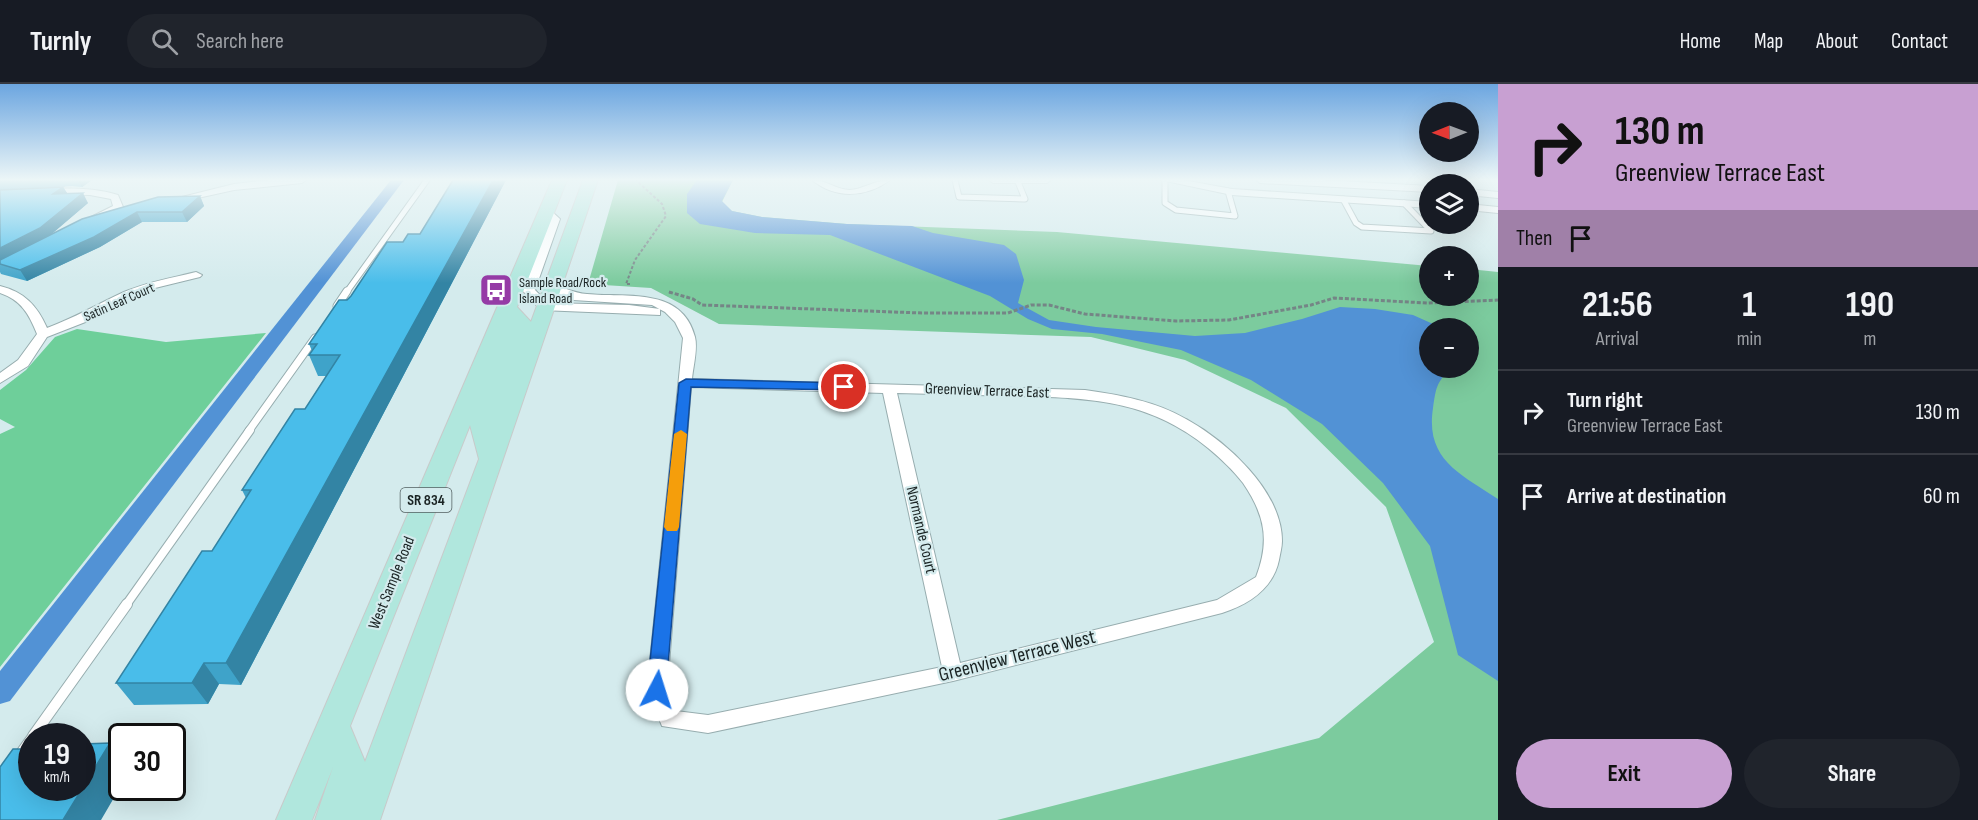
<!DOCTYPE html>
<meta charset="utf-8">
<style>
body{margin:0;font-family:"Sofia Sans Condensed",sans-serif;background:#20242c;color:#f1f3f6;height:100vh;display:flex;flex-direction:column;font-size:22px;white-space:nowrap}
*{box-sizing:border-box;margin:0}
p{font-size:20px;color:#9ea1a6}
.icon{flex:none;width:33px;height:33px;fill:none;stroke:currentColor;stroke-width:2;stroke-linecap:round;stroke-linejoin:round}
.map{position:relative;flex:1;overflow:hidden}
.side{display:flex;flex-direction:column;background:#171b24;width:480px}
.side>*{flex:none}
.top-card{background:#c8a0d2;color:#111;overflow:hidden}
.needle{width:39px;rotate:269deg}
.controls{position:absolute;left:1419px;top:18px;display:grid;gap:12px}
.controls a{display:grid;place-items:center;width:60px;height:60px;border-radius:50%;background:#171b24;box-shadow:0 6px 24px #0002;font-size:30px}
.speed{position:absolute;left:18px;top:639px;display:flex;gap:12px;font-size:30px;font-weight:700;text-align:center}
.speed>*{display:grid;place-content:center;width:78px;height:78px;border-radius:50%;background:#171b24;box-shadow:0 6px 24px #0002;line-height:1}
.speed small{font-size:15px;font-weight:400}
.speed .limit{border:3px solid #111;border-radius:9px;background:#fff;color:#111}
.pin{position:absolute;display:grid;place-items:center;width:51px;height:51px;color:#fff;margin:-26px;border:3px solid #fff;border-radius:50%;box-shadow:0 2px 6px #0007}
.me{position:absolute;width:66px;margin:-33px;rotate:5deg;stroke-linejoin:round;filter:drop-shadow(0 0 4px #0008)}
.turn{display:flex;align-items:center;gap:21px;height:126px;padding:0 18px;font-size:27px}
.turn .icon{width:78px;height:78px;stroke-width:2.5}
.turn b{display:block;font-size:42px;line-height:51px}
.then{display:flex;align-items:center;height:57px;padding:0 18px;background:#0003;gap:12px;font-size:22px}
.eta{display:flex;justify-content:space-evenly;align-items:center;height:102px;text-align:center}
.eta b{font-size:36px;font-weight:700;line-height:42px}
.button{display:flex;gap:12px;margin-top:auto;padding:12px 18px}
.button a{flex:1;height:69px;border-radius:36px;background:#c8a0d2;color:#111;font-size:24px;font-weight:700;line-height:69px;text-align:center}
.button a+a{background:#20242c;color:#f1f3f6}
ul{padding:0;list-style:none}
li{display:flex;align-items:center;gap:18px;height:84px;padding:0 18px;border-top:2px solid #363941}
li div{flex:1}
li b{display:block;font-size:22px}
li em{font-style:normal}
header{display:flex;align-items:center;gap:36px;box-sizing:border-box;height:84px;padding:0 30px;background:#171b24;border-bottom:2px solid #363941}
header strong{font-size:28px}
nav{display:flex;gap:33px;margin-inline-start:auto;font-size:21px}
.search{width:420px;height:54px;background:#20242c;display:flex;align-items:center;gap:15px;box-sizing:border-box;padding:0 21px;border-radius:33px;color:#9ea1a6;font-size:22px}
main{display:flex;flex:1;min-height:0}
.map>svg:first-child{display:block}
</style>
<header>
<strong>Turnly</strong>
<div class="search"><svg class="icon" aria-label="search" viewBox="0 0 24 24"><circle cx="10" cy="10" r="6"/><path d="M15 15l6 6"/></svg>Search here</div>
<nav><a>Home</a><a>Map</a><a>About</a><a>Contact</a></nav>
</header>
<main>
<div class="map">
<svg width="1498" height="736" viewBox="0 0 1498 736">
<rect width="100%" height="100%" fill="#d4ebed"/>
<!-- green -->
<path fill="#7ccb9e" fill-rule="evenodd" d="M618 96H733L722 118 732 127 762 133 847 140 1057 148 1429 182 1430 212H1468L1469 185 1498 188V736H997L1319 654 1434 558 1386 423 1286 324 1185 276 1091 253 719 240 651 204 588 200ZM1430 244H1468V284H1430Z"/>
<!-- forest -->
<path fill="#6ecf9a" d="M77 245 166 258 266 249 0 583V350L15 343 0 335V306L26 286 55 253Z"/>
<!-- water -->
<path fill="#5292d5" d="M697 96H733L722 117 732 127 762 133 847 140 912 142 933 149 1004 161 1016 170 1024 196 1018 219 1049 236 1096 243 1195 252 1245 249 1302 235 1340 223 1375 225 1413 231 1442 244H1430V284H1451C1436 299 1436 304 1433 324 1425 376 1461 390 1498 415V597L1458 571 1430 462 1383 399 1322 340 1251 296 1181 266 1102 250 1052 245 1028 235 990 212 830 151 755 149 700 140 687 129V110Z"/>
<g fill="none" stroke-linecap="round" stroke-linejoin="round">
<!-- canal -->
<path fill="#5292d5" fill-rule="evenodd" d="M391 96H404L10 617 0 620V587Z"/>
<defs>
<path id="service-far3" d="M955 96 959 113 1025 115 1018 98
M1165 96V119L1176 126 1235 132 1228 107
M1343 115 1356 139 1362 143 1431 147 1404 119
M346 209 427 96"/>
<path id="service-far2" d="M337 222 347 207
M248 348 315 254"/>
<path id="service-far1" d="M126 521 250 346"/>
<path id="service" d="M33 652 127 520
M19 672 32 654"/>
<path id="minor" d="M270 96H306L302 99 234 106 175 119 170 116 234 100Z
M812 96C827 96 835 105 849 106 862 106 874 96 890 96 866 114 835 115 812 96Z
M989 96H1051L1047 99H993Z
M1161 96H1183L1232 105 1430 118V124L1232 111Z
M1256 96H1321L1430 102V108L1260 99Z
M47 105C72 104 95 104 118 111L123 123 93 139 89 138V134L113 122 111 115 90 111 44 110V106Z
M1468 105 1498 108V114L1468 111Z
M1468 120 1498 123V129L1468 126Z
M548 124 560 135 535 206 548 219 629 221 660 225V231L541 226 523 207 550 135 543 127Z
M196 188 202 191 200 193 155 204 131 213 88 237 47 253 28 282 0 299V289L18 276 37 250C29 230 21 216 0 209V202C24 208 37 221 47 244 74 234 98 220 124 208 147 198 172 194 196 188Z
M551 200C564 203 573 209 587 210 625 214 682 202 695 253 698 265 693 283 692 295L1085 306C1120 311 1155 317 1186 335 1226 357 1282 407 1282 457 1282 463 1280 470 1279 476 1273 505 1249 520 1222 529L953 597 708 649 662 642 647 606 683 254 675 238 665 228 652 221 573 216 547 205V201ZM691 303 883 309 942 583 708 631 676 627 667 606ZM897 309C936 310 976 311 1015 312 1088 314 1148 315 1208 364 1220 374 1233 386 1243 399 1265 431 1270 457 1256 493L1217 516 960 579Z"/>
<path id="primary" d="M552 96H567L517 223 531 238 583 96H598L380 736H315L333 683 312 736H276ZM470 341 479 375 365 678 350 642Z"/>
</defs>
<!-- service-far3 casing -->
<use href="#service-far3" stroke="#97adaf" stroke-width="7"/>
<!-- service-far2 casing -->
<use href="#service-far2" stroke="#97adaf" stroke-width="9"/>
<!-- service-far1 casing -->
<use href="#service-far1" stroke="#97adaf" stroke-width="10"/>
<!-- service casing -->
<use href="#service" stroke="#97adaf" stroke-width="12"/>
<!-- minor casing -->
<use href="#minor" stroke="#97adaf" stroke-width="2"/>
<!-- primary casing -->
<use href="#primary" stroke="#c8caca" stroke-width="2"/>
<!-- path-far1 -->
<path stroke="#758586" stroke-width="2" stroke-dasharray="3 2" stroke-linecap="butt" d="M630 200H626L635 176 666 132 662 120 636 96
M669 208 672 209"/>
<!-- path -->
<path stroke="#758586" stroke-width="3" stroke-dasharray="4 2" stroke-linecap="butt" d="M669 208 693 215 702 221 922 229H1008L1031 221H1049L1085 230 1176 237 1229 236 1311 221 1334 214 1427 219 1498 216"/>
<!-- service-far3 -->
<use href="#service-far3" stroke="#fff" stroke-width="5"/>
<!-- service-far2 -->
<use href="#service-far2" stroke="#fff" stroke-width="7"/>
<!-- service-far1 -->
<use href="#service-far1" stroke="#fff" stroke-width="8"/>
<!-- service -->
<use href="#service" stroke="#fff" stroke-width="10"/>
<!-- minor -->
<use href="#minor" fill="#fff" fill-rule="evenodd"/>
<!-- primary -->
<use href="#primary" fill="#b0e7dd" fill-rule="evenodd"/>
</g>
<!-- wall -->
<path fill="#3fa3c9" d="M0 96H92L82 103 72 102 25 105 63 103 67 109 88 119 51 150 200 112 204 122 187 138H142L100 163 27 197 1 190 0 188Z
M453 96H506L241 601 219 600 208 620 134 621 116 599 212 467 246 414 242 406 305 325 326 292H318L309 271 312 267 309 260 347 216 403 158 420 150Z"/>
<!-- shaded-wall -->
<path fill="#3384a4" d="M78 96H92L82 103Z
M493 96H506L241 601 226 579Z
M63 103 69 112 53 110Z
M83 109 88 119 46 155 0 178V164Z
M200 112 204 122 187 138 182 128Z
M137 128 142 138 100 163 27 197 20 186Z
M204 579 219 600 208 620 192 599Z
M110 659 122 671V700L101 736H63Z"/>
<!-- building -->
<path fill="#49bdea" stroke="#3384a4" stroke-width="1.5" d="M453 96H493L226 579H204L192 599H116L202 467H212L251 406H242L295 325H305L340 271H309L317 260H309L339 216H347L351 212 387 158H403L408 150H420Z
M63 103 53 110 83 109 40 144 0 164V106Z
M200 112 182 128H137L94 153 20 186 0 180V176L82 135 158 113Z
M110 659 63 736H0V683L13 665H32V704H82V660Z"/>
<!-- sky -->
<linearGradient id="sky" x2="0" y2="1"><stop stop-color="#6ca6e0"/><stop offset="0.48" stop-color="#ecf6f7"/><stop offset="1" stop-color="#ecf6f7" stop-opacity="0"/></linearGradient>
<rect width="1498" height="199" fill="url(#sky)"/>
<!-- route -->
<path fill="#1a73e8" stroke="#114b97" stroke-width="1.5" d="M686 295 844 299 850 303 844 306 691 303 666 606 663 611 657 614 650 611 647 606 679 299Z"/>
<!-- slow -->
<path fill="#f59e0b" d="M681 346 687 350 679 443 677 447H667L664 443 674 350Z"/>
<!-- icons -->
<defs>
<symbol id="bus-square" viewBox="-11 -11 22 22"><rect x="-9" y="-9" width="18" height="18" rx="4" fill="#953ba6" stroke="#d4ebed"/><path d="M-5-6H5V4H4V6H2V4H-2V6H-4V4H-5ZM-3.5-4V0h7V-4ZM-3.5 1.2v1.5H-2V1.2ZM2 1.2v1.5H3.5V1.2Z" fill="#fff"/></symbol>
</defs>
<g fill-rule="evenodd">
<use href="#bus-square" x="477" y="187" width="38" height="38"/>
</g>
<g text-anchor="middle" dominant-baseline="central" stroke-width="4.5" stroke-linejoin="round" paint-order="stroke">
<!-- far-poi labels -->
<g font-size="14" fill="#1a2323" stroke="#d4ebed" text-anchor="start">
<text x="519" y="198">Sample Road/Rock<tspan x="519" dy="16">Island Road</tspan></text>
</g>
<!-- far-street labels -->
<g font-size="14" fill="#1a2323" stroke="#d4ebed">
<text transform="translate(119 218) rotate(-24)">Satin Leaf Court</text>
</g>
<!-- shield labels -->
<rect fill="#d4ebed" stroke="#525f60" stroke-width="1.5" x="400.5" y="404" width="51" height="24" rx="4.5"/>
<g font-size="15" font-weight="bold" fill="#1a2323">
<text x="426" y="416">SR 834</text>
</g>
<!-- street labels -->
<g font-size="16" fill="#1a2323" stroke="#d4ebed">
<text transform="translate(987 307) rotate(2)">Greenview Terrace East</text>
<text transform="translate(921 446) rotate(77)">Normande Court</text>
<text transform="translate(392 499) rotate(-68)">West Sample Road</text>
</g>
<!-- near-street labels -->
<g font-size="20" fill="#1a2323" stroke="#d4ebed">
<text transform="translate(1017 572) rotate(-14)">Greenview Terrace West</text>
</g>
</g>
</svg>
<div class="controls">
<a><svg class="needle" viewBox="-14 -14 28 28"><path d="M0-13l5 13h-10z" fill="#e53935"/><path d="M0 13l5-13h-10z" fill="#9ea1a6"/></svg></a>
<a><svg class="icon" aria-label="layers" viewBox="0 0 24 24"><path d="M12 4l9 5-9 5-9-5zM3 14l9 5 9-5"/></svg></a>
<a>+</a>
<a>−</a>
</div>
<div class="speed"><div>19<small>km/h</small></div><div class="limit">30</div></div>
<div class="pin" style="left:844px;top:303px;background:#d93025"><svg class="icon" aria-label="arrive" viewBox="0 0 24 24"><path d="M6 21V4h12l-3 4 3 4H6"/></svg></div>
<svg class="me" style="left:657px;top:606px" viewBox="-20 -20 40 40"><circle r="19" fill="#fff"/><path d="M0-13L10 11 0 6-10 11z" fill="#1a73e8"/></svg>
</div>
<section class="side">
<div class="top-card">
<div class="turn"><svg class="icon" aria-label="right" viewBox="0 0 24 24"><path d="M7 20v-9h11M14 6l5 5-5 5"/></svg><div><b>130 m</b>Greenview Terrace East</div></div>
<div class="then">Then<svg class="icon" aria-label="arrive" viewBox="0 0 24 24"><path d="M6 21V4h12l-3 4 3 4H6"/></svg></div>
</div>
<div class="eta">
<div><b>21:56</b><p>Arrival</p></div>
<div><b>1</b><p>min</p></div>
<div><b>190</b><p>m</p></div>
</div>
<ul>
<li><svg class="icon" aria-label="right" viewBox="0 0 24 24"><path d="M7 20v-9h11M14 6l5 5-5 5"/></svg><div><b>Turn right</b><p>Greenview Terrace East</p></div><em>130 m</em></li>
<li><svg class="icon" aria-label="arrive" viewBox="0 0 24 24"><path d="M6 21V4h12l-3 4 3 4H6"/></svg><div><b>Arrive at destination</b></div><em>60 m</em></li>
</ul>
<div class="button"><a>Exit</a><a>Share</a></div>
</section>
</main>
